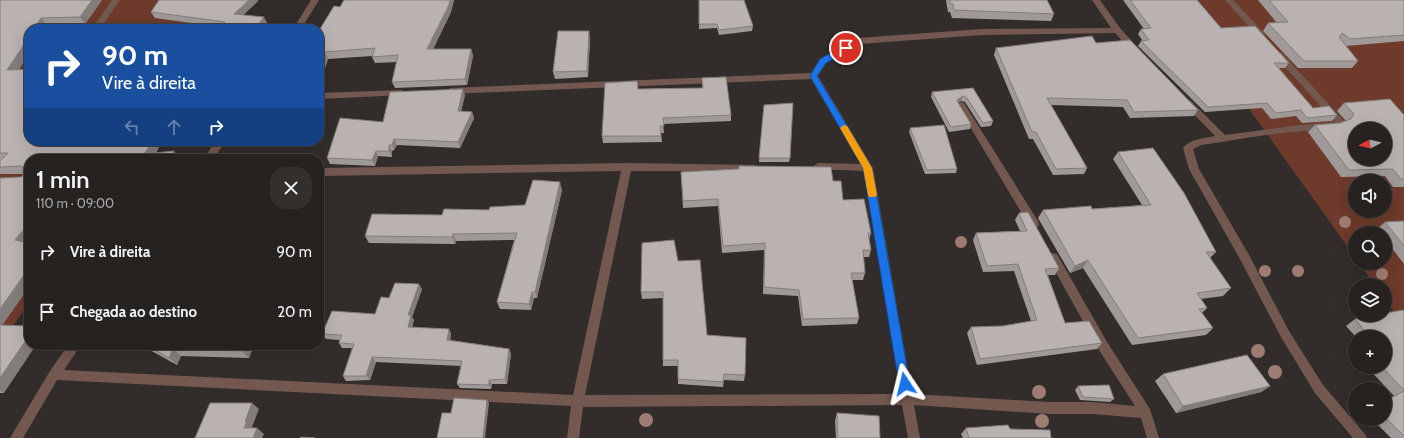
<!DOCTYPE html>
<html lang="pt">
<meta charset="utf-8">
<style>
body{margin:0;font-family:Cabin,sans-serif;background:#322f2d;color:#f1f3f6;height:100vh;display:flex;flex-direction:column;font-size:15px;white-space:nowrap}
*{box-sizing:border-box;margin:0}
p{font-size:13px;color:#a4a4a5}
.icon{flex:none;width:22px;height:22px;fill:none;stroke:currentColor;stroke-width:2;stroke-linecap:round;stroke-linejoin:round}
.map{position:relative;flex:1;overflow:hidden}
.side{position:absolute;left:24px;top:154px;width:300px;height:196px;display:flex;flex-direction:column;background:#262220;border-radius:16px;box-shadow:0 4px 16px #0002,0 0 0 1px #423f3e}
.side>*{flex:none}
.top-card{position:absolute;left:24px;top:24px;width:300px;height:122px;border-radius:16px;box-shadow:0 4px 16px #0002,0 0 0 1px #423f3e;background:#1a4fa0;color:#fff;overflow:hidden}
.needle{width:26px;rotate:263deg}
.fabs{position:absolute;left:1348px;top:122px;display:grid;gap:8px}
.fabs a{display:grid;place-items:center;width:44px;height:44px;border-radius:50%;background:#262220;box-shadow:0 4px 16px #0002,0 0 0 1px #423f3e;font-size:20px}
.pin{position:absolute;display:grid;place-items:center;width:34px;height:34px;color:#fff;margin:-17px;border:2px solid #fff;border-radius:50%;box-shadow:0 1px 4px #0007}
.me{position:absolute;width:44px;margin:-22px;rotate:350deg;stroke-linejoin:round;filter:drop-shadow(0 0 3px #0008)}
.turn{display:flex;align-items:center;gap:14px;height:84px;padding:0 12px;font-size:18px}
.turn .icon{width:52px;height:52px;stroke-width:2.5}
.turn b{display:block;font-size:28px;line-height:34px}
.lanes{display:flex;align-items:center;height:38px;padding:0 12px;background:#0003;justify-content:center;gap:20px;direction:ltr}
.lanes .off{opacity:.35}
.round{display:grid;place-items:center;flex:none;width:42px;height:42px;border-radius:16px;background:#322f2d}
.head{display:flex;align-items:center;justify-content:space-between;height:68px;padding:0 12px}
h1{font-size:24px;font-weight:600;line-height:30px}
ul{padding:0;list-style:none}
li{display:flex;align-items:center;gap:12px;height:60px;padding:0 12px}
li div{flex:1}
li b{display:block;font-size:15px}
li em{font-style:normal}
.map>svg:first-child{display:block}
</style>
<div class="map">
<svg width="1404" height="438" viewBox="0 0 1404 438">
<rect width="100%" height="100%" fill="#322d2b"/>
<!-- green -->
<path fill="#6d3a2b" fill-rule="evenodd" d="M0 0H246L225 29H29V303L0 344Z
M1175 0H1404V326L1385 299V285H1375L1359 263H1385V233H1355V257L1194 32ZM1355 129H1385V159H1355ZM1355 181H1385V211H1355Z"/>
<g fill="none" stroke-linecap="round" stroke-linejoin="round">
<!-- street -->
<path fill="#73584f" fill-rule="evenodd" d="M112 0H120L100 29H92Z
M311 0H319L301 29H293Z
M1092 0H1100L1120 28 1139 49 1140 51 1139 53H1133L1115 33 982 35 860 44 826 63 818 76 873 168 912 394 1048 402H1092L1135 406 1099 350 1049 260 1048 257 1049 254 1053 253 1057 254 1107 342 1150 409 1159 438H1147L1141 418 1092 414H1048L914 405 920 438H908L902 405 583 407 579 438H567L571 406 57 380 23 438H10L50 371 68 345H81L64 370 573 395 621 171 319 176V168L627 163 755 165 757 167 755 169 752 171H631L585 395 901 394 864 171 815 169 813 167 815 165 818 163 861 164 811 79 450 94 446 91 450 88 811 73 820 59 858 38 982 29 1111 28Z
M1225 0H1233L1265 34V38H1259Z
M1279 52 1282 53 1344 121 1346 123C1338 133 1316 130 1305 131 1270 133 1235 140 1201 145L1193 149 1199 169 1249 255 1289 331 1323 385 1365 434 1367 438H1353L1315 393 1281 337 1241 261 1189 169 1183 148C1190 139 1204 138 1215 136L1185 105 1184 103 1188 100 1191 101 1225 135 1300 125 1335 122 1276 57 1275 55 1276 53Z
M402 90 406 93 405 95 319 99V93Z
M961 102 964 103 1038 221 1039 224 1038 227H1030L957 105Z
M216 141H226L213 159H203Z"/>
</g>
<!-- trees -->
<g fill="#9e7c72">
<circle cx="1345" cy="222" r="6"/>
<circle cx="961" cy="242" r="6"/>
<circle cx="1265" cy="271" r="6"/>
<circle cx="1298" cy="271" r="6"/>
<circle cx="1382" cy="274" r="6"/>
<circle cx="1258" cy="351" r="7"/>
<circle cx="1275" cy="372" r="7"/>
<circle cx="1039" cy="392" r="7"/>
<circle cx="646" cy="420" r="7"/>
<circle cx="1042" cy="421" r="7"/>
</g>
<!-- wall -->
<path fill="#9f9997" d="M0 0H102L85 24 47 26 19 69 29 141H154L159 147 156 153 180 158 29 159V240L27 243H29V287L2 325 4 393H0V178L21 177 23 176V174H1L0 173Z
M159 0H257L258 1 243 15 267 23 221 27 155 18 151 12Z
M344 0H454L451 12 433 49H471L473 56 467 85 395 88 392 82 397 62 375 63 372 57V56L328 59 319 86 320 29 340 7Z
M699 0 753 26 752 31 719 35 717 28 699 29Z
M946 0H1047L1054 14 1051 21 952 18 950 12H948Z
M1123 0H1197L1221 28 1289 63 1285 68H1279L1313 108 1337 115 1332 121 1302 123 1296 116 1271 119 1262 108 1205 112 1138 46 1141 41 1142 40 1138 34 1141 29H1144Z
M1258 0H1404V41L1346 46 1358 61 1352 68H1298L1263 31 1268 23H1277Z
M590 38 588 77 555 79 553 72Z
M1096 43 1198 110 1194 116 1130 118 1123 107 1051 105 1087 168 1084 174 1053 175 1033 139H1029L994 55 996 48Z
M702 78 731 115V121L663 124 664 133H661L662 142 603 143 602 136 638 89 702 88Z
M973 88 993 121 991 126 981 127 965 102 961 101 958 103 971 124 970 129 949 132 931 97 932 92Z
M465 95 461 111 472 112 474 118 460 148 397 145 394 150 392 151V157L378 156 375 166 330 164 327 158 383 122Z
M1344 103 1404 115V187H1393L1385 176 1341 177 1308 132 1315 125 1340 123 1346 121 1337 111Z
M764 105 790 158 789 162H759Z
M910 128 957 169 956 173 925 174 909 132Z
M1118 152 1216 252 1210 258 1231 288 1223 296 1201 299 1207 308 1202 313 1213 328 1206 335 1132 345 1083 268 1070 273 1038 218 1043 210 1092 209 1142 205 1113 159Z
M739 166 833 181 843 200 871 233 869 240 871 250 869 257H863L865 273 863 280H852L859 318 857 324 802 326 798 296 763 294 764 250 722 253 718 206 683 208 681 172 739 169Z
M562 190 537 298H534L531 310 500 309 497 302 514 240 456 241 455 244 369 243 365 236 442 215 525 205Z
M1019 213 1059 268 1055 275H1048L1065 323 1102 343 1097 349 977 365 967 333 971 327 1003 326 1031 321 1014 271 983 272 973 240 976 233 1020 231 1015 220Z
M1404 221V264L1385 239V233H1380L1377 229 1385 222Z
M678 261 707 335 745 375 744 381 724 380 723 387 678 384V366H663V298L642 299 641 292Z
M422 289 412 317 414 320 412 327 451 333 450 340 509 349 511 354 507 384H492L491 389 460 388 457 384 461 366 376 362 370 380 346 381 343 376 352 348H342L339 343 340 340 326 339 322 334 375 314 389 298Z
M1404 310V438H1391L1372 419H1385V401L1394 396 1367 367H1385V337H1356L1346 326 1355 319Z
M143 345H254L249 358 181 356 177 365 146 348Z
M1163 374 1270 386 1261 392 1176 413 1155 381Z
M1078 386 1114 399 1110 402 1080 400 1075 390Z
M837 413 880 438H836L835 420Z
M966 428 1010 429 1051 438H963L961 434Z"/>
<!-- shaded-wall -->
<path fill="#827d7b" d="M92 0H102L85 24 80 17Z
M249 0H257L258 1 238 20 234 14Z
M450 0H454L451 12 430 56 427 49Z
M264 17 267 23 263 29H255Z
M41 18 47 26 45 29H34Z
M589 31 590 38 588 77 587 71Z
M29 37V54L14 77 7 70Z
M471 49 473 56 467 85 465 79Z
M325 52 328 59 319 86V69Z
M463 89 465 95 460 116 458 111Z
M963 96 961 101 956 104 958 99Z
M472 112 474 118 460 148 458 142Z
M394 139 397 145 394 150 392 145Z
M153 141H154L159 147 152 159 144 154Z
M389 145 392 151V157L389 151Z
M174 151 180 158 179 159H167Z
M376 151 378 156 375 166 372 160Z
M560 182 562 190 537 298 535 292Z
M29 223V240L23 247 15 240Z
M453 234 456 241 455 244 452 237Z
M1088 260 1083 268 1070 273 1075 266Z
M24 275 29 279V287L0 328V309Z
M419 284 422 289 412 317 414 320 411 332 408 327V315Z
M532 292 534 298 531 310 529 304Z
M449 329 451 333 450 344 447 340Z
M29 336V345H36L4 393 0 391V378Z
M244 345H254L249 358 242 351Z
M173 349 181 356 177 365 169 358Z
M509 349 511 354 507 384 505 379Z
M372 357 376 362 370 380 366 376Z
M489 380 492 384 491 389 489 385Z
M1270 386 1261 392 1176 413 1183 406Z
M487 400 489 403 485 438H483Z
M252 403 259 409 252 427 254 428H244L245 422Z
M257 428 264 434 262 438H253Z"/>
<!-- building -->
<path fill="#b9b2b0" stroke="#827d7b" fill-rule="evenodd" d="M0 0H92L80 17 41 18 34 29H29V37L7 70 29 69V141H153L144 154 174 151 167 159H29V223L15 240 29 243V275H24L0 309V178L21 177 23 176V168L21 166 0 167V161L8 153H0Z
M159 0H249L234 14 264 17 255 29H219L225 22 151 12Z
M344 0H450L449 5 427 49H471L465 79 392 82 398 55 372 57 375 48 325 52 319 69V29H302V28L320 29 334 6 340 7Z
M699 0H744L753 26 719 30 717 24H699Z
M950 0H1047L1054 14 954 10 953 4H950Z
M1130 0H1197L1221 28 1255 26 1289 63H1274L1313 108 1329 106 1337 115 1307 118 1301 110 1276 113 1267 103 1208 107 1141 41 1149 40 1141 29 1151 28Z
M1269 0H1404V35L1350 39 1342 33 1339 37 1358 61H1304L1268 23 1288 22Z
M558 31H589L587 71 553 72Z
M1092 36 1096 43 1130 40 1198 110 1134 112 1127 100 1047 98 1087 168 1056 169 1036 132H1032L996 48Z
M726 77 731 115 663 118 664 126H660L661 136H602L605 83 637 81 638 89 703 88 702 78Z
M973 88 993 121 983 123 967 98 963 96 958 99 957 101 971 124 951 127 932 92Z
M463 89 458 111 472 112 458 142 394 139 392 145H389V151H376L372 160 327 158 340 118 383 122 390 92Z
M1390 99 1404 115V179H1401L1393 169 1349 170 1315 125 1340 123 1351 119 1354 114 1344 103ZM1355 129H1385V159H1355Z
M793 103 790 158H759L764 105Z
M944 125 957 169 927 170 910 128Z
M1153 148 1184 193 1216 252H1206L1231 288 1197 293 1207 308 1199 309 1213 328 1138 338 1088 260 1075 266 1043 210 1091 206 1092 209 1151 205 1118 152Z
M739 166 831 167 833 181H841L843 200 864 199 871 233H868L871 250H863L865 273H851L859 318 803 319 799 290 764 287 765 243 723 246 718 199 683 201 681 172 739 169Z
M533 180 560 182 535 292H532L529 304 497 302 517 233 453 234 452 237 365 236 372 214 442 215 444 209 489 210 490 207 525 205Z
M1028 212 1059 268 1045 269 1065 323 1089 321 1102 343 980 359 971 327 1003 326 1037 320 1018 264 987 266 976 233 1027 231 1019 213Z
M1404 221V246L1385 222Z
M674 240 678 261 700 260 707 335 746 338 745 375 724 374 723 382 678 379V360H663V292H641L642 243Z
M395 283 419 284 408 315H411L408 327 449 329 447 340 509 349 505 379 489 380V385L457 384 462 361 372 357 366 376H343L354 344 339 343 342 335 322 334 332 311 375 314 381 297 389 298Z
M1404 310V390L1382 367H1385V337H1370L1355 319 1372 315H1385V313Z
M0 325 29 326V336L0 378Z
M146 345H244L242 351 173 349 169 358Z
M1247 355 1270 386 1183 406 1163 374Z
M1109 385 1114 399 1083 397 1078 386Z
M1404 391V436L1385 417V401Z
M454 398 487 400 483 438H437L442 413H451Z
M210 403H252L245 422H247L244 428H257L253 438H195Z
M837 413 879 416 880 438H838Z
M1008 425 1010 429 1050 430 1051 438H969L966 428Z
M301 437 315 438H300Z"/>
<!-- route -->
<path fill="#1a73e8" stroke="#114b97" d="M846 45 849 46V50L826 63 817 76 872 168 910 384 909 387 905 388 901 387 899 384 863 168 810 76 820 59Z"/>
<!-- slow -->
<path fill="#f59e0b" d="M844 125 847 126 872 168 877 195 875 197H869L868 195 863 168 840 128Z"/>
</svg>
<div class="fabs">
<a><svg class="needle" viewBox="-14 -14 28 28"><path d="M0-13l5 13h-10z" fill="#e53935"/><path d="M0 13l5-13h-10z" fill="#a4a4a5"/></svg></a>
<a><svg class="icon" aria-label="sound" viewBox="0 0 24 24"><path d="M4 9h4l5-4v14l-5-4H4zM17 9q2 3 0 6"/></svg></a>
<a><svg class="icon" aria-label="search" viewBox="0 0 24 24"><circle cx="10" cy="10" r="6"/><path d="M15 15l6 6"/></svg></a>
<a><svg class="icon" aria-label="layers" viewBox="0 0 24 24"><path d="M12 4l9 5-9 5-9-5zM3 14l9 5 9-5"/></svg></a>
<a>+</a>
<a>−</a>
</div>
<div class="pin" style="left:846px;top:48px;background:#d93025"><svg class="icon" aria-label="arrive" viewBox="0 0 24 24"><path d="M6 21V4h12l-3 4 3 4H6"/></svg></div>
<svg class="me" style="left:905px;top:384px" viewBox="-20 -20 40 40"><path d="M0-17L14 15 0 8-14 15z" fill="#1a73e8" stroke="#fff" stroke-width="4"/></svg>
<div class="top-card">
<div class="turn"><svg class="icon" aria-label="right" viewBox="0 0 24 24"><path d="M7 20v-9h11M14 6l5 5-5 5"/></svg><div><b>90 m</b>Vire à direita</div></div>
<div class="lanes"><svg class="icon off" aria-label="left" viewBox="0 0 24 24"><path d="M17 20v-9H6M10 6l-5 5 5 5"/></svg><svg class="icon off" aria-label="ahead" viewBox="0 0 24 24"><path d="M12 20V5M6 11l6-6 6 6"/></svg><svg class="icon" aria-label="right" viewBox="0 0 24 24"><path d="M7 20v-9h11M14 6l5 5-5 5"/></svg></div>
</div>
<section class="side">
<div class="head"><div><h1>1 min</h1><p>110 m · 09:00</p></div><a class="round"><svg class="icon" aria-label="close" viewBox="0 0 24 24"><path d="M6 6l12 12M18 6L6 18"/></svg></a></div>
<ul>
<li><svg class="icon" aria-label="right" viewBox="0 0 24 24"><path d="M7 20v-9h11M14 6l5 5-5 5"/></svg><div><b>Vire à direita</b></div><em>90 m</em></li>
<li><svg class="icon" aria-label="arrive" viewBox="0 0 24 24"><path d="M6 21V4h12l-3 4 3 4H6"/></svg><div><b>Chegada ao destino</b></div><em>20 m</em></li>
</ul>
</section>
</div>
